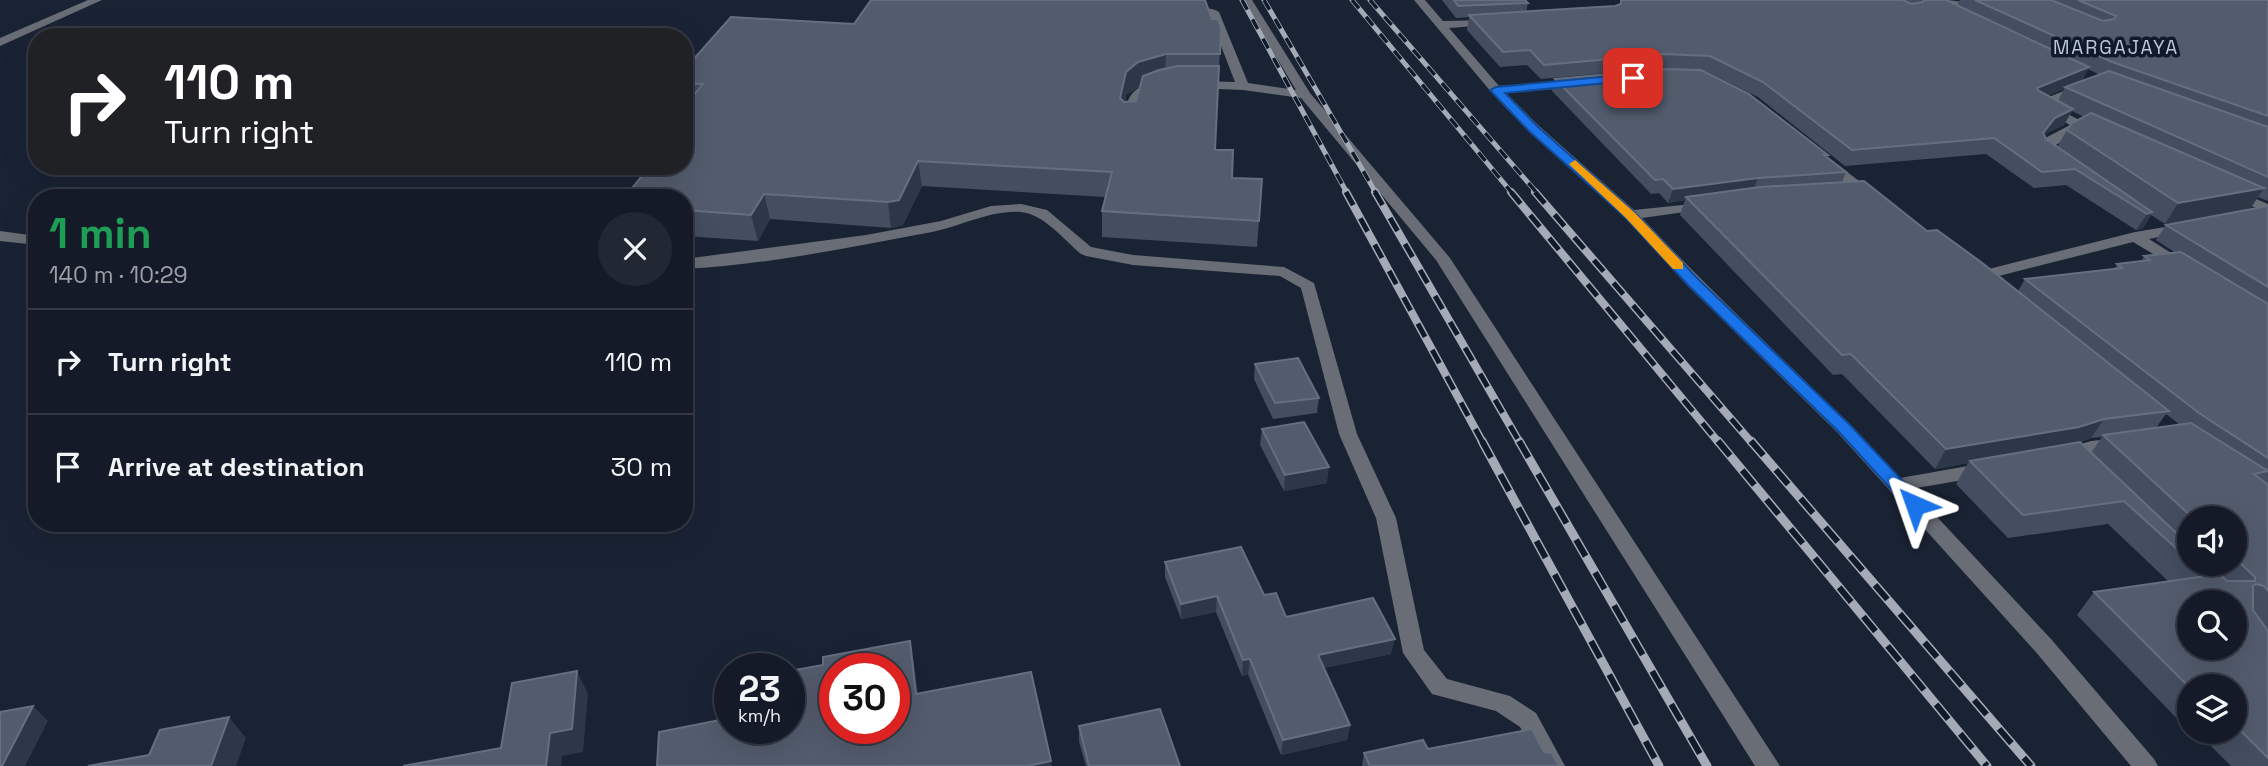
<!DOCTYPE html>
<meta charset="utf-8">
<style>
body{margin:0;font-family:"Space Grotesk",sans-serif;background:#212733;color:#f1f3f6;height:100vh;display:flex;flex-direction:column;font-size:26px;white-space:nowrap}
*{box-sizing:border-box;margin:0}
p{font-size:23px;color:#9da1a7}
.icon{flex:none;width:38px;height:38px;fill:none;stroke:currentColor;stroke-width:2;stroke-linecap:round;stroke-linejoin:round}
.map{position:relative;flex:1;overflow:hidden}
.panel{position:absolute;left:28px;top:189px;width:665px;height:343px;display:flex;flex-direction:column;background:#141a27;border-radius:28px;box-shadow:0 7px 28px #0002,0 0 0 2px #333844}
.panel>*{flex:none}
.top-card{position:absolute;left:28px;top:28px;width:665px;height:147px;border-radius:28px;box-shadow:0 7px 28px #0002,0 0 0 2px #333844;background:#202124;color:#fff;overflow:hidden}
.tools{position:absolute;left:2177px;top:506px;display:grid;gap:14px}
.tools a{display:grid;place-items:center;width:70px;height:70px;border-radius:50%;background:#141a27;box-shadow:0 7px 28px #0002,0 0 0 2px #333844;font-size:35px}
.speed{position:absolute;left:714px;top:653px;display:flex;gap:14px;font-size:35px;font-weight:700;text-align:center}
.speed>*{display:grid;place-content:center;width:91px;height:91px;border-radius:50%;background:#141a27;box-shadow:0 7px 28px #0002,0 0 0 2px #333844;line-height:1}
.speed small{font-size:18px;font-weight:400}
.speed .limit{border:10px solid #d22;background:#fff;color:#111}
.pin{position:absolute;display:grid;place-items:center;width:60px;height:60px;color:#fff;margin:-30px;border-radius:14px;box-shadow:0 4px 10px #0006}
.me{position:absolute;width:77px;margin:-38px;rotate:317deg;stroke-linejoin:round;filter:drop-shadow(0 0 5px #0008)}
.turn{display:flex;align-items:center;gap:24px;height:147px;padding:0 21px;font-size:32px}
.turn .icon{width:91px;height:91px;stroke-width:2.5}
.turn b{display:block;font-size:49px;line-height:60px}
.round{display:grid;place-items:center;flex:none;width:74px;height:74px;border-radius:37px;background:#212733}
.overview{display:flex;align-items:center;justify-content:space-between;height:119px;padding:0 21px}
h1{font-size:42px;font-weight:700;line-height:52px;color:#1e9e55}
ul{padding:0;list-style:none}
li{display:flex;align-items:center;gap:21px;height:105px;padding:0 21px;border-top:2px solid #333844}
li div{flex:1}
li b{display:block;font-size:26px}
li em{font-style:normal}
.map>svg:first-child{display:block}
</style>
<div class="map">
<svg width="2268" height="766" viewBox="0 0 2268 766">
<rect width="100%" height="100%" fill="#1a2334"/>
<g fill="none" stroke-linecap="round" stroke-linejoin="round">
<!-- minor -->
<path fill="#686d76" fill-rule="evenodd" d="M88 0H102L0 46V38Z
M1242 0H1252L1310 93 1450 258 1780 766H1755L1436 260 1301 98 1243 90 1193 88V82L1197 81 1235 82 1209 15H1186L1180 12C1189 6 1210 6 1219 12L1248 83 1296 90Z
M1414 0H1425L1443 21 1494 20V24L1490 25 1449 28 1499 86 1581 80V86L1577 87 1506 93 1538 125 1634 210 1711 202 1713 205 1706 209 1642 218C1725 307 1817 388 1900 478L1985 463 1992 465 1994 470 1992 475 1911 489 2051 639 2154 759 2158 766H2131L2035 651 1837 432 1687 285 1626 218 1528 131 1492 93Z
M1948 0 1963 2 1949 8 1953 11 1947 14 1933 7Z
M1159 81 1163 82V88L1150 91 1141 98 1136 121 1134 124H1124L1122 121C1129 94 1130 88 1159 81Z
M2083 83 2089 87 2087 90 2049 104 2102 132 2095 136 2080 130 2051 148 2061 159 2059 162H2049L2037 148 2047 137 2070 125 2032 104Z
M1827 157 1870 189V195H1860L1822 164V158Z
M2233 189 2268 204V213L2228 196 2226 193Z
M1021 204 1047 210 1091 247 1133 255 1284 267 1314 283 1357 434 1396 518 1424 650 1447 679 1510 696 1536 713 1565 766H1541L1520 727 1496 711 1432 694 1403 653 1376 518 1339 434 1301 288 1280 276 1133 265 1086 256 1081 254C1064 240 1044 214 1021 212 990 210 962 226 932 232 852 247 766 265 684 269V259L866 235 941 221 991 206Z
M2183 224 2188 225 2190 228 2188 231 2149 239 2187 263 2190 266 2187 269 2182 271 2133 242 1979 281 1971 276 1973 273 2135 232Z
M0 231 37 236V245L0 241Z
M2119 438 2126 440 2128 444 2126 448C2117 451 2063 462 2058 461L2056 456 2058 451 2091 441Z"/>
<defs>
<path id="rail-far2" d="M1242 0 1347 193
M1264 0 1376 193
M1352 0 1512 193
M1370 0 1537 193"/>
<path id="rail-far1" d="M1346 192 1483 443
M1375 192 1520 443
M1511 192 1719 443
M1535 192 1752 443"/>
<path id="rail" d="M1482 441 1659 766
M1519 441 1707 766
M1718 441 1987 766
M1751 441 2031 766"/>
</defs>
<!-- rail-far2 casing -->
<use href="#rail-far2" stroke="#a4abb7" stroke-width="5"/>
<!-- rail-far1 casing -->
<use href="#rail-far1" stroke="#a4abb7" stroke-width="8"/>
<!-- rail casing -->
<use href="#rail" stroke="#a4abb7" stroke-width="9"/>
<!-- rail-far2 -->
<use href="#rail-far2" stroke="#111a2a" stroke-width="3.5" stroke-dasharray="11" stroke-linecap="butt"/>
<!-- rail-far1 -->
<use href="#rail-far1" stroke="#111a2a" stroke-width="5" stroke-dasharray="15" stroke-linecap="butt"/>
<!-- rail -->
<use href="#rail" stroke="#111a2a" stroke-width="6" stroke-dasharray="19" stroke-linecap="butt"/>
</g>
<!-- wall -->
<path fill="#444e60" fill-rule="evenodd" d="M1442 0H1525L1528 3 1526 12 1615 6 1620 5 1621 0H1946L1957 5 1960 0H2268V201L2258 197 2250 209 2165 224 2151 215 2142 229 2136 230 2066 185 2034 188 1986 154 1845 166 1758 97 1705 71H1703L1828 155 1827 157 1846 172 1842 182 1927 231 2018 291 2025 279 2115 269 2117 264 2141 262 2144 256 2176 253 2156 240 2166 225 2268 206V484L2262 480 2268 485V766H2231L2204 739 2198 740 2189 732H2235V686H2189V731L2077 615 2094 592 2168 581 2108 524 2008 538 1956 484 1968 463 1935 469 1842 374 1833 375 1680 215 1685 200 1668 203 1659 193 1651 194 1552 91 1555 79 1675 69 1660 68 1541 79 1527 65 1500 67 1467 30 1469 17 1456 18ZM2088 69 2100 75 2082 81ZM2064 89 2058 101 2047 96ZM2072 111 2084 117 2067 130 2057 147 2046 139 2045 136 2047 133 2064 125ZM2166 414 2180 425 2156 428ZM2102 437 2091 453 2078 443 2091 438ZM2189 518H2235V564H2189Z
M1212 19 1221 28 1215 150 1232 178 1262 179 1257 247 1102 237V211L1105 197 922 186 903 225 891 228 770 219 758 241 684 236V70L854 24ZM1141 85 1136 101 1125 102 1126 95Z
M1255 364 1319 398 1317 413 1273 419 1254 379Z
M1262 429 1327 483 1284 491 1260 445Z
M1165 562 1264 595 1286 617 1391 654 1324 668 1350 725 1347 740 1281 755 1248 674 1242 676 1216 612 1181 619 1165 577Z
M1079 726 1180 766H1086L1079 742Z
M1428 749 1544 752 1559 766H1362L1364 753Z"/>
<!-- shaded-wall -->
<path fill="#2d3748" d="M1166 54 1165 78 1138 86 1126 95 1120 122V98L1126 72 1138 62Z
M2089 67 2081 82 2065 87 2064 89 2030 103 2037 88Z
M2073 109 2064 125 2047 133 2035 149 2043 133 2055 118Z
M918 161 922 186 903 225 891 228 888 202Z
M1758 178 1753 191 1686 197 1685 200 1668 203 1673 189Z
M2264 188 2250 209 2165 224 2178 203Z
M764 194 770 219 758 241 751 215Z
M2152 212 2142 229 2136 230 2147 214Z
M2104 419 2091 438 2066 446 1970 461 1968 463 1935 469 1946 449Z
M1329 467 1327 483 1284 491 1285 475Z
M1217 596 1216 612 1181 619V604Z
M1395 639 1391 654 1315 670 1318 655Z
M910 641 914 664 921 717 916 694Z
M1250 659 1248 674 1242 676 1243 660Z
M577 671 588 694 583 752 562 756 561 766H546L550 733Z
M33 706 48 721 25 766H2Z
M229 717 246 738 236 766H211Z
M1350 725 1347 740 1281 755 1283 740Z
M1051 761 1052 766H1028Z"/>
<!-- building -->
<path fill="#535c6d" stroke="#666f7f" stroke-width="2" fill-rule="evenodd" d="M871 0H1205L1212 19H1218L1221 28 1220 54H1166L1138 62 1126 72 1120 98 1124 102 1136 101 1143 76 1159 70 1178 66H1219L1215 150H1233L1232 178 1262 179 1259 221 1102 211 1112 172 918 161 899 200 888 202 764 194 751 215 684 210V198H624L650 166H684V107L703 84 684 83V70L731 17 854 24Z
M1454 0H1525L1528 3 1458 6Z
M1621 0H1903L1911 4 1923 2 1924 0H1946L2089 67 2037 88 2039 91 2073 109 2055 118 2043 133 2046 139 2152 212 2147 214 2075 169 2042 172 1994 138 1852 150 1763 82 1710 56 1664 54 1544 65 1530 50 1503 52 1469 15 1615 6 1621 4Z
M1975 0H2051L2103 21 2114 19 2116 16 2078 0H2268V116L2112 62Z
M1664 69 1701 70 1749 94 1828 155H1824L1846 172 1758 178 1673 189 1663 179 1655 180 1555 79Z
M2109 71 2268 127V177L2065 87Z
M2091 113 2264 188 2178 203 2067 130 2072 123Z
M1864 181 1927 231 1937 230 1981 262 2169 411 2104 419 2079 427 1946 449 1851 354 1842 355 1686 197 1760 187Z
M2268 206V287L2166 225Z
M2181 252 2268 304V458L2199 413 2025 279 2122 268 2117 264 2150 260 2144 256Z
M1298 358 1319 398 1275 403 1255 364Z
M1304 422 1329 467 1285 475 1262 429Z
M2191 423 2268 471 2254 474 2268 485V591L2264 586 2256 584 2253 586V610L2268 631V758L2235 725V686H2189V687L2094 592 2206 576 2193 564H2208L2227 581H2255V577L2235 558V518H2193L2103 435ZM2189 602H2235V648H2189Z
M2080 442 2189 545V560L2124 501 2023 515 1970 461Z
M1241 547 1264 595 1276 593 1286 617 1373 598 1395 639 1318 655 1350 725 1283 740 1250 659 1243 660 1217 596 1181 604 1165 562Z
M910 641 916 694 1031 672 1051 761 1028 766H657L659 732 730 718V728H789V671L823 665V657ZM835 668H894V728H835Z
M577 671 572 729 550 733 546 766H403L501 748 512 683Z
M33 706 2 766H0V712Z
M1160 709 1180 766H1089L1079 726Z
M229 717 211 766H88L149 755 160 730Z
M1532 729 1544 752 1552 753 1559 766H1370L1364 753 1423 740 1428 749Z"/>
<!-- route -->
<path fill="#1a73e8" stroke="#114b97" stroke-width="2" d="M1633 74 1637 75V80L1505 93 1537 126 1635 213 1698 279 1849 424 1921 500 1924 505 1921 509H1909L1838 431 1688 285 1626 218 1529 131 1490 90 1496 87Z"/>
<!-- slow -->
<path fill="#f59e0b" d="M1575 160 1635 213 1683 263V269H1673L1626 218 1571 166 1569 164Z"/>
<g text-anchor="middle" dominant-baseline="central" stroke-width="7" stroke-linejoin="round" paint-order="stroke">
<!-- far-quarter labels -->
<g font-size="19" letter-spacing="2" fill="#bac7dc" stroke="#111a2a">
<text x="2116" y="47">MARGAJAYA</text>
</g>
</g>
</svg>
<div class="tools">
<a><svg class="icon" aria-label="sound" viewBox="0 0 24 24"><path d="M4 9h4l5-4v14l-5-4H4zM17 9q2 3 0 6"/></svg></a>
<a><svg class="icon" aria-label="search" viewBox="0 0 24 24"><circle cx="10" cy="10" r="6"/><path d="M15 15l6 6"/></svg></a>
<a><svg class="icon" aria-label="layers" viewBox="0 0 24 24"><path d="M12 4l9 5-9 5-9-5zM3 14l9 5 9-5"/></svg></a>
</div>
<div class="speed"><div>23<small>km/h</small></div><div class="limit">30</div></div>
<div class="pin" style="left:1633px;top:78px;background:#d93025"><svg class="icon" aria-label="arrive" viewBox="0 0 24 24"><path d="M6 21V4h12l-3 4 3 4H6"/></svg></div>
<svg class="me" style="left:1915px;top:505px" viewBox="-20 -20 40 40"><path d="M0-17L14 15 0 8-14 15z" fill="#1a73e8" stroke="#fff" stroke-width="4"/></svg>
<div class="top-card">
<div class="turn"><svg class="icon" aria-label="right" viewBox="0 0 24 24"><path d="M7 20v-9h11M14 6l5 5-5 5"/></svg><div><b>110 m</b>Turn right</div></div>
</div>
<section class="panel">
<div class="overview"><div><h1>1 min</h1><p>140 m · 10:29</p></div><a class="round"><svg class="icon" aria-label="close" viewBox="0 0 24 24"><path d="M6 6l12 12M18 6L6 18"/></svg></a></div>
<ul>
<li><svg class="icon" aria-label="right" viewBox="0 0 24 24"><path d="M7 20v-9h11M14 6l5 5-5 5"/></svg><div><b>Turn right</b></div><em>110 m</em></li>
<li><svg class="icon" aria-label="arrive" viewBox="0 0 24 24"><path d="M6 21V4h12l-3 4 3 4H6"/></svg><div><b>Arrive at destination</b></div><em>30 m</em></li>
</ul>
</section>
</div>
